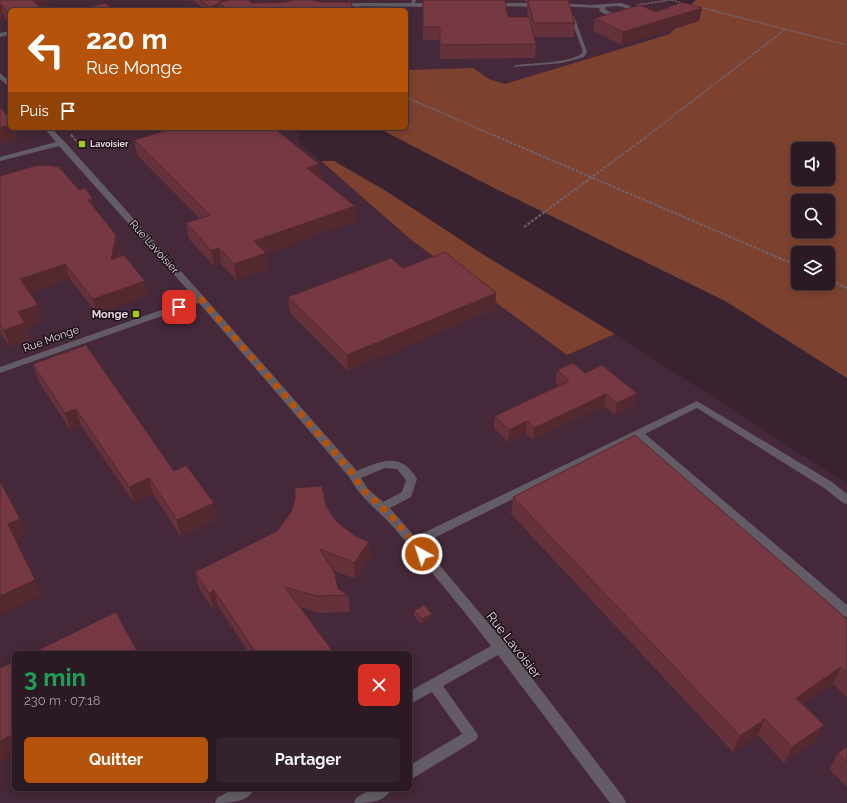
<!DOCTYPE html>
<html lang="fr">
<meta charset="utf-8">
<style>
body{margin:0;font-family:Raleway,sans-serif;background:#33232c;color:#f1f3f6;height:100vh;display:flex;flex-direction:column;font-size:15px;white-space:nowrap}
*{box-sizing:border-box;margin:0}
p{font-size:13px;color:#a6a1a6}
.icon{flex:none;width:22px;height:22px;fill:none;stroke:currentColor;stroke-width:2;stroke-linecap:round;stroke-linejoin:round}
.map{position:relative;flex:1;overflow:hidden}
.panel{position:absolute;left:12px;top:651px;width:400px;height:140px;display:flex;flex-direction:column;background:#2b1a24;border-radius:6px;box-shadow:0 2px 10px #0003,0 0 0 1px #473841}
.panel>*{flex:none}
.top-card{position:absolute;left:8px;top:8px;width:400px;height:122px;border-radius:6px;box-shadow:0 2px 10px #0003,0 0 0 1px #473841;background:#b45309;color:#fff;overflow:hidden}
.fabs{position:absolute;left:791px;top:142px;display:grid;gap:8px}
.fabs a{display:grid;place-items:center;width:44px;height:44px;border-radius:6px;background:#2b1a24;box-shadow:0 2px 10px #0003,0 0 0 1px #473841;font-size:20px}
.pin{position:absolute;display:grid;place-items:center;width:34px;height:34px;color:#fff;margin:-17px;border-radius:8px;box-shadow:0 2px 6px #0006}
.me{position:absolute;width:44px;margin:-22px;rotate:320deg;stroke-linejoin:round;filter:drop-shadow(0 0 3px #0008)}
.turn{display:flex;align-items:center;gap:14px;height:84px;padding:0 12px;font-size:18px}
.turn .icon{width:52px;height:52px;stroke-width:2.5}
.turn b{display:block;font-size:28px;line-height:34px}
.then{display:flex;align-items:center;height:38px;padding:0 12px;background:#0003;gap:8px;font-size:15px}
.round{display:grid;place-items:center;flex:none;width:42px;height:42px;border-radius:6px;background:#33232c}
.overview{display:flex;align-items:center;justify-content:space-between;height:68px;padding:0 12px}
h1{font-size:24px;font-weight:700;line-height:30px;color:#1e9e55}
.primary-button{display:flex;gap:8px;margin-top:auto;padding:8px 12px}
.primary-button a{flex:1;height:46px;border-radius:6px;background:#b45309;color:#fff;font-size:16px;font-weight:700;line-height:46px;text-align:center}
.primary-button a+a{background:#33232c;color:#f1f3f6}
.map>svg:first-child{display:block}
</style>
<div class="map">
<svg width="847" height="803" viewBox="0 0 847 803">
<rect width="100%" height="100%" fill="#392330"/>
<!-- built -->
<path fill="#452839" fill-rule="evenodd" d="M0 0H664L687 13 670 34 505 84 489 79 473 68 406 70V10H10V128H301L299 142 410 239 567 355 615 334 847 484V803H0ZM14 653H410V789H14Z"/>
<!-- forest -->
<path fill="#7d422f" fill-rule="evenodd" d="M696 0H847V378L725 301 494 188 378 128H406V70L473 68 489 79 505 84 670 34 687 13 674 5 692 4ZM798 149H828V179H798ZM798 201H828V231H798ZM798 253H828V283H798Z
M321 161H334L386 191 484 255 615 334 567 355 410 239Z"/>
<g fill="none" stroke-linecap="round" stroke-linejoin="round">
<!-- path-far1 -->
<path stroke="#74606b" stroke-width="1.5" stroke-dasharray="2.5 1" stroke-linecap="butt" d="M671 0 682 3
M637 5 670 0
M691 5 847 45
M406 97 495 136
M71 134 72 136
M647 136 786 29"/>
<!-- path -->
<path stroke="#74606b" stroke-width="2" stroke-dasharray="3 1.5" stroke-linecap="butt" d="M71 135 81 146 77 147
M493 135 798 266
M524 227 649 135
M828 279 847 288"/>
<!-- lane -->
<path fill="#635c66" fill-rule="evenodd" d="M412 0H416L414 6 411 5Z
M356 4 359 5 358 10H354Z
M572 15 574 16 587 52 584 57 562 63 514 67V66L516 65C530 63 575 63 583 52L570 16Z"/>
<!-- street -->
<path fill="#635c66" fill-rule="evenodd" d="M339 3H437L440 5 437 7 337 6 336 5Z
M493 3H539L542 5 539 7 491 6 490 5Z
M557 3 591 5 621 3 630 6 634 10C626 21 608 19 599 10L600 8 555 6 554 5ZM617 6 623 7 628 10C621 16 612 14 605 9L606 7Z
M115 8H129L132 10H112Z
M10 31V35L0 37V33Z
M0 73 10 82V88L0 79Z
M44 128H51L64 141 204 297 357 471C380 461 401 451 417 479L411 497 390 508 415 537 697 401 832 482 847 494V504L843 503 824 488 697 408 645 434 847 605V617L843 616 636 438 422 544 505 643 624 798 626 803H610L498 655 443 686 476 732 478 736 476 740 410 780V765L462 734 432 692 410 704V691L491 646C460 606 427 566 394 528 380 512 359 497 350 478L199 303 0 373V367L195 298 59 146 0 161V157L56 142ZM385 468 397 469 406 480 402 492 383 502 368 489 361 478Z
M233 789H254C248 803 228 803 215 803L217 798Z
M371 789H391C385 803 367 803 354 803L356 798Z"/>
</g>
<!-- wall -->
<path fill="#65313a" d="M0 0 50 9 45 10H10V24L4 18 0 19Z
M187 0H219L222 2 252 3 352 2V10H206L192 0 189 1Z
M423 0 508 17H528L527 10V2H525V0H568L575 23 574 37H534L536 44 535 58 440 59V40H423Z
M656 12 699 21 621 45 593 31 595 18Z
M134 140 319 164 321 179 355 221 266 254 268 269 237 280 221 264 214 266 189 239 186 223 200 219 137 155Z
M0 176 79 190 93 199 96 210 120 250 119 257 148 296 97 314 70 279 29 293 43 321 27 327 31 339 10 347 2 336H0Z
M403 268 496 293 495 309 348 371 290 313 288 297Z
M33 364 174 471 217 519 181 537 153 494 134 503 81 425 70 430 38 380Z
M557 370 585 373 635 405 615 415 604 406 533 440 526 434 508 442 494 428 495 416 559 385 555 382Z
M513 497 847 619V697L833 684 803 704 824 725 815 741 784 763 758 735 733 752 511 514Z
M326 506 336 521 355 536 369 542 370 558 355 579 333 570 338 589 348 595 350 612 319 613 300 607 334 653H249L218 606 213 609 199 588 195 572Z
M414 611 432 614 431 618 422 624 414 616Z
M847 746V787L829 769 838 753Z"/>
<!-- shaded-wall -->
<path fill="#53282f" d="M32 0H47L50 9 45 10H34Z
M218 4 219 10H210V7Z
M0 5H1L4 18 0 19Z
M702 8 699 21 621 45 623 32Z
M10 125V128H15L18 139 0 144V128Z
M319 164 321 179 307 168Z
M93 199 97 214 88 200Z
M355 206V221L266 254 268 269 237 280 234 264 254 241Z
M116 235 120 250 114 275 111 260Z
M219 248 221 264 214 266 211 250Z
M65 264 70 279 25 295 20 279Z
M145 281 148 296 97 314 93 299Z
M496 293 495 309 348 371 347 355Z
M38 305 43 321 27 327 31 339 10 347 4 330 18 312Z
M0 329 2 336H0Z
M637 393 635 405 615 415 617 403Z
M606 394 604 406 533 440 534 428Z
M76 409 81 425 70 430 65 413Z
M527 421 526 434 508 442 509 430Z
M149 478 153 494 134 503 129 487Z
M214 503 217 519 181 537 177 520Z
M20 519 26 535 14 540 8 524Z
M369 542 370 558 355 579 354 563Z
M35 580 41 596 0 615V596Z
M214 590 218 606 213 609 209 593Z
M432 614 431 618 422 624V619Z
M841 667 833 684 789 714 796 698Z
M765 719 758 735 733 752 740 736Z
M824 725 815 741 784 763 792 747Z
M14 734V755L0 763V741Z"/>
<!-- building -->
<path fill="#763943" stroke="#53282f" d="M0 0H32L43 10H10V14L1 5H0Z
M200 0H219L222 2 218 3V4L210 7Z
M230 0H248L252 3 285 2 293 0H312L320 2H352L351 10H229L218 3Z
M423 0H505L508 17H529L536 44 440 45V27H423Z
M528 0H568L575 23H534Z
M682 2 702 8 623 32 595 18 640 5 656 12Z
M105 3 114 10H77Z
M0 107 10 119V125L0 128Z
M174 128H274L319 164 307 168 355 206 254 241 266 253 234 264 219 248 211 250 186 223 210 215 134 140Z
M47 165 59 167 79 190 85 188 93 199 88 200 116 235 111 260 124 255 145 281 93 299 65 264 20 279 38 305 18 312 25 323 4 330 0 325V176L34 166Z
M445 252 496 293 347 355 288 297 391 258 403 268Z
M86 345 174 471 186 465 214 503 177 520 149 478 129 487 76 409 65 413 33 364Z
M573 363 585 373 602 365 637 393 617 403 606 394 534 428 527 421 509 430 495 416 569 381 557 370Z
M635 435 847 619V673L841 667 796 698 824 725 792 747 765 719 740 736 513 497Z
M0 481 20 519 8 524 35 580 0 596Z
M322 486 326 506 336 521 355 536 369 542 354 563 320 549 335 574 338 589 348 595 317 596 285 587 334 653H256L214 590 209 593 195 572 277 531 291 512 295 500V488Z
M424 605 432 614 422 619 414 611Z
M116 612 138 653H32Z
M14 662V734L0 741V668Z
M847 746V762L838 753Z"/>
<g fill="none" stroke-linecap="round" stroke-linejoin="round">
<!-- route -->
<path stroke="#b45309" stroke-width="7" stroke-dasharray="0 12.6" d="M179 307 201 299 355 476C361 492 372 497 383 508 397 522 410 538 422 554"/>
</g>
<!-- markers -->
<g fill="#a7c81f" stroke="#1a1016" stroke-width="1.5">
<rect x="78" y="140" width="8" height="8" rx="2"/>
<rect x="132" y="310" width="8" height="8" rx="2"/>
</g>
<g text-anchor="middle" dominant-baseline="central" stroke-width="3" stroke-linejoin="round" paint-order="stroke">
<!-- far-poi labels -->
<g font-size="9" font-weight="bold" fill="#e6d7df" stroke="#1a1016" text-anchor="start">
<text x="90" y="144">Lavoisier</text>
</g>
<!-- street labels -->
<g font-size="11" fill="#e6d7df" stroke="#1a1016">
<text transform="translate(154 247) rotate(48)">Rue Lavoisier</text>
<text transform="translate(51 339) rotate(-20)">Rue Monge</text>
</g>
<!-- poi labels -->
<g font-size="11" font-weight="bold" fill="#e6d7df" stroke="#1a1016" text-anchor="end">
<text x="128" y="314">Monge</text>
</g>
<!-- near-street labels -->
<g font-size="13" fill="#e6d7df" stroke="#1a1016">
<text transform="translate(514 645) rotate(52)">Rue Lavoisier</text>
</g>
</g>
</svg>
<div class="fabs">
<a><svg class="icon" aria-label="sound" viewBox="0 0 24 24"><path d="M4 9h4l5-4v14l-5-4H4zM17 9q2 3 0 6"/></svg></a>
<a><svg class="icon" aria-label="search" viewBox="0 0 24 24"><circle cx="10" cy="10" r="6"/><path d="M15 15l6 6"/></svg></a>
<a><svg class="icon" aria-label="layers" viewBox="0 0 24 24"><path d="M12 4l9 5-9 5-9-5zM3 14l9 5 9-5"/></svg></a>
</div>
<div class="pin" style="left:179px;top:307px;background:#d93025"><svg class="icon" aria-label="arrive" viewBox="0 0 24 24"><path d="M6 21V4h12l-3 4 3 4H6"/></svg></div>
<svg class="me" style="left:422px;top:554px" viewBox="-20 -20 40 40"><circle r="17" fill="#b45309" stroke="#fff" stroke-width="3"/><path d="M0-11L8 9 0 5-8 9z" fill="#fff"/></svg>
<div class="top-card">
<div class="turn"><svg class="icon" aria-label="left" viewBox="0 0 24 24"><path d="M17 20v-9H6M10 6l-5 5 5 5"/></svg><div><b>220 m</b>Rue Monge</div></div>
<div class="then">Puis<svg class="icon" aria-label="arrive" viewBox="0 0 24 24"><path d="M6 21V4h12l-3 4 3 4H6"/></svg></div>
</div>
<section class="panel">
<div class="overview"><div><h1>3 min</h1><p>230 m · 07:18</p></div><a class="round" style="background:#d93025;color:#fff"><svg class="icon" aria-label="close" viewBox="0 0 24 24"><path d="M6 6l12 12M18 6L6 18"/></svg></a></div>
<div class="primary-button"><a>Quitter</a><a>Partager</a></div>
</section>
</div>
